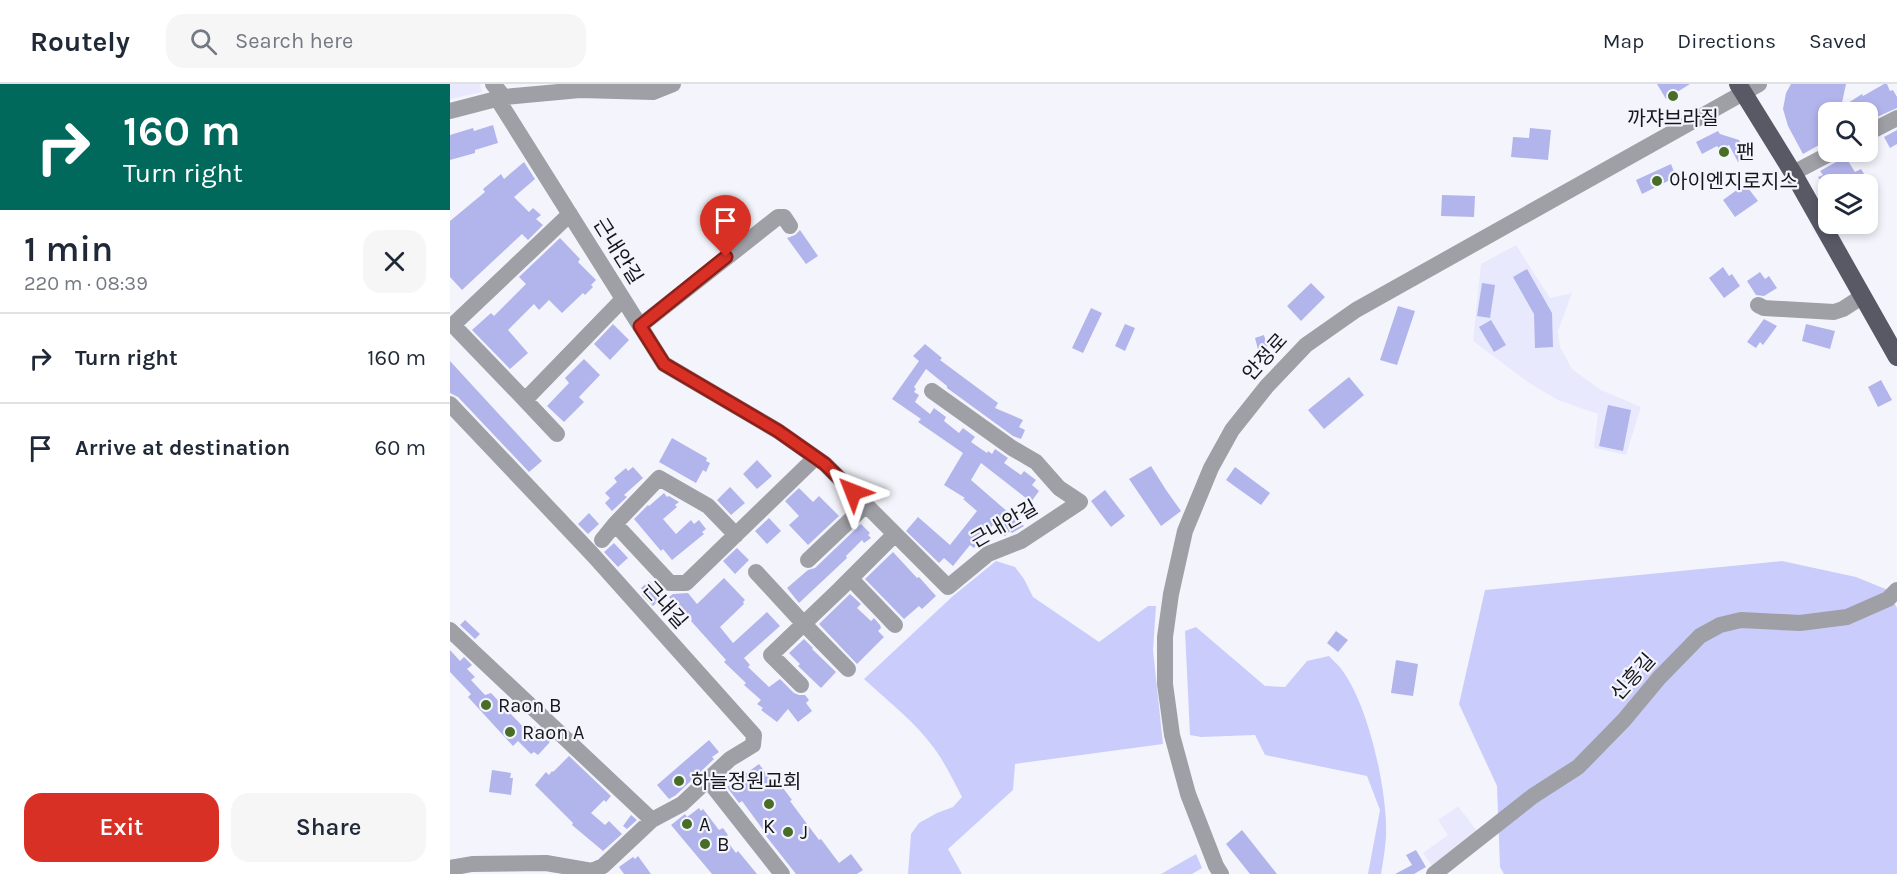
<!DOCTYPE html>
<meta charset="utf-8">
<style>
body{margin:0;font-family:Karla,"Noto Sans KR",sans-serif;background:#f6f6f7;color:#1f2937;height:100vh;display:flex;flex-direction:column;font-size:22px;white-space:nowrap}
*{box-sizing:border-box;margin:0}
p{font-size:20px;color:#747a83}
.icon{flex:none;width:33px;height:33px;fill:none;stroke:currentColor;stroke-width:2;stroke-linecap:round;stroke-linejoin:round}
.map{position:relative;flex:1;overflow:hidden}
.side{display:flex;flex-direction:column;background:#fff;width:450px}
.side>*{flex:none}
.top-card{background:#00695c;color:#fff;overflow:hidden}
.buttons{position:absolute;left:1368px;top:18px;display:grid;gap:12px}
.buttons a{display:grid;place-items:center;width:60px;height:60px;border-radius:12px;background:#fff;box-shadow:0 3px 9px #0003;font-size:30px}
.pin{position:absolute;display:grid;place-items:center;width:51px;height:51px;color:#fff;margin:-62px -26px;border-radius:50% 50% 50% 0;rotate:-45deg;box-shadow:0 0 6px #0007}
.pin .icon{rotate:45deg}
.me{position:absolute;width:66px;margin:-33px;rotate:315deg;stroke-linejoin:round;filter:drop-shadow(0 0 4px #0008)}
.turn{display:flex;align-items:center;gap:21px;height:126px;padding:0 24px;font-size:27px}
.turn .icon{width:78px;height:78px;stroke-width:2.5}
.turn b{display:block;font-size:42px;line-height:51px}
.round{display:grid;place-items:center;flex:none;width:63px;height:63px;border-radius:18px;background:#f6f6f7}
.head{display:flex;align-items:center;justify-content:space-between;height:102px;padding:0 24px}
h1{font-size:36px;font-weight:600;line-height:45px}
.cta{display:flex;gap:12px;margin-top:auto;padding:12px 24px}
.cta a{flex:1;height:69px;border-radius:18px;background:#d93025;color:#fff;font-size:24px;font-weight:600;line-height:69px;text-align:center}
.cta a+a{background:#f6f6f7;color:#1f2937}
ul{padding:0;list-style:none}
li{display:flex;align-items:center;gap:18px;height:90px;padding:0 24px;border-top:2px solid #e0e1e3}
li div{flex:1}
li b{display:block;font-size:22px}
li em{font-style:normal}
header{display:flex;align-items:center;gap:36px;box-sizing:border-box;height:84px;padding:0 30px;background:#fff;border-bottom:2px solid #e0e1e3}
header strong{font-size:28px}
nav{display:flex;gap:33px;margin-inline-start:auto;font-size:21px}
.search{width:420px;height:54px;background:#f6f6f7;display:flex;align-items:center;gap:15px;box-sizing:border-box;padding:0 21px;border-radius:18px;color:#747a83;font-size:22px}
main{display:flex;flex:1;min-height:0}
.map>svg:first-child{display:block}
</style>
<header>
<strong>Routely</strong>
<div class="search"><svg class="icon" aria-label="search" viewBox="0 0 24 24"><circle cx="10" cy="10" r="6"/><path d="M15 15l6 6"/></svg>Search here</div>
<nav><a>Map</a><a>Directions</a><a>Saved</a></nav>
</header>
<main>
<section class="side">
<div class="top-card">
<div class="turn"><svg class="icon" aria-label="right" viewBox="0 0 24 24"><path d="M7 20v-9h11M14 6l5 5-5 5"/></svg><div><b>160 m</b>Turn right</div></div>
</div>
<div class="head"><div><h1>1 min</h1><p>220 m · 08:39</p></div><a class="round"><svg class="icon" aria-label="close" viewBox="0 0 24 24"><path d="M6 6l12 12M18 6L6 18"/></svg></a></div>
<ul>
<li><svg class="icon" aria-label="right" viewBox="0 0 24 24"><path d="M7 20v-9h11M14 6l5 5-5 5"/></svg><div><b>Turn right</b></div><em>160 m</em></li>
<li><svg class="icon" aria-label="arrive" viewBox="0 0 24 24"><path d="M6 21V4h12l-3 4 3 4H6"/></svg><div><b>Arrive at destination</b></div><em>60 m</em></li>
</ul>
<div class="cta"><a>Exit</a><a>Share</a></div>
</section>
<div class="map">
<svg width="1447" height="790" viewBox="0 0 1447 790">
<rect width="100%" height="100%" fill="#f4f5fc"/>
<!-- built -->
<path fill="#e8e9fd" d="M0 0H30L32 8 0 15Z
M1066 161 1100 214 1122 209 1108 247 1110 263 1122 285 1151 306 1191 323 1176 371 1144 364 1148 330 1108 316 1079 299 1023 257 1031 180Z
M1008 722 1030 751 984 785 973 769 998 751 988 736Z"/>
<!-- green -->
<path fill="#caccfb" d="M546 477 565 483 574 495 583 513 649 558 698 522H706L703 566 713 660 565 680 563 706 498 765 512 790H458L461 750 469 739 487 729 503 723 512 713C503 696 495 679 484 664 465 638 438 617 414 595L503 512Z
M1332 477 1406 493 1438 506 1447 524V790H1054L1050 783 1047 702 1009 620 1035 506Z
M746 543 815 602 835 603 857 577 879 572C883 577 889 581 892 586 919 622 938 709 936 753 935 766 933 778 931 790H918L930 726 917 692 815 671 805 651 751 653 740 651 735 547Z
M746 770 752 784 742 790H711Z"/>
<!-- building -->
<path fill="#b2b4ec" d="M1207 0H1240L1216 15Z
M1341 0H1396L1390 28H1378V30L1369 28 1378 46V56L1353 70 1338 42 1333 25 1336 9Z
M1434 0H1437L1440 7 1443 6 1447 13V24L1418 37V28H1405L1398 19 1412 10 1413 12Z
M43 41 48 59 25 66V69L0 76V51L23 44 24 47Z
M1080 44 1101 46 1098 76 1061 73 1063 53 1079 54Z
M1447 46V60L1440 64 1434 53Z
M1268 47 1270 50 1289 56 1297 73 1288 78 1279 61 1270 66 1267 62 1252 70 1246 58Z
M1393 69 1405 88 1411 85 1416 93 1403 100H1373L1368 93 1373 91 1370 87 1388 77Z
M74 78 85 95 64 113 79 128 83 124 91 131 86 135 93 141 78 156 72 150 12 206 0 193V137L35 108 33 105 51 90 54 95Z
M1221 80 1226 93 1192 110 1186 96Z
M1295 100 1308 117 1285 133 1273 116Z
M992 111 1025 112 1024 133 991 132Z
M350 146 368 172 356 180 337 154 345 151Z
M110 154 130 175 128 178 146 196 141 201 143 203 135 211 133 209 112 229 99 216 89 226 84 220 58 246 78 269 60 285 22 246 41 229 44 232 76 200 69 193Z
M1273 183 1279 192 1282 190 1290 202 1274 214 1259 194Z
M1077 185 1102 229 1103 263 1085 264 1084 230 1063 193Z
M1310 188 1315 195 1319 192 1327 204 1314 212 1306 211 1297 197Z
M861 199 875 213 851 237 837 222Z
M1032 199 1045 201 1040 234 1027 232Z
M948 222 965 227 947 281 930 276Z
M641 224 652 229 633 269 622 264Z
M1314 235 1327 242 1313 261 1310 258 1306 264 1297 258Z
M1041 236 1056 261 1044 268 1029 243Z
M163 240 179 256 160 276 144 260Z
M675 240 685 244 675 267 665 262Z
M1356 240 1385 247 1380 265 1352 257Z
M814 251 819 270 810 273 805 254Z
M475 260 492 274 490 276 548 319 545 324 573 336 569 343 575 346 571 355 563 352 497 304V302L476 285 464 303 466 305 464 308 469 311 465 318 480 330 484 324 496 333 494 337 509 349 513 344 525 353 521 358 537 369 538 367 542 370 545 365 558 374 554 379 571 391 574 387 586 396 582 401 589 407 581 418 531 379 521 396 574 442 562 449 560 447 555 452 543 441 524 464 520 461 503 482 494 474 489 479 456 447 468 433 500 461 527 427 513 415 515 414 494 401 513 369 468 338 471 335 442 315 469 277 463 272Z
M134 275 150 291 129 313 134 318 114 338 97 322 119 299 115 294Z
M0 277 92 377 79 388 8 313 0 309Z
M899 293 914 311 874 345 858 326Z
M1431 296 1442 316 1428 323 1418 303Z
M1158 321 1181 326 1173 367 1149 362Z
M222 354 257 374 256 377 260 379 256 388 253 386 246 399 209 378Z
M307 376 322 392 307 405 293 390Z
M701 382 716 406 731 427 711 442 679 395Z
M183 383 193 394 174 411 177 413 162 427 155 419 160 414 155 409 167 398 164 394 176 384 178 387Z
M785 383 820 409 811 421 776 396Z
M280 403 295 419 281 431 267 416Z
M349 404 363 418 369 412 389 432 358 461 339 441 349 432 335 417Z
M655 406 675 432 661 443 641 417Z
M214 409 217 413 219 412 229 418 225 421 227 423 213 435 226 450 241 436 244 440 249 436 256 445 252 448 254 450 222 476 213 465 211 467 184 435 198 421 199 422Z
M139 429 149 440 138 450 128 440Z
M319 434 331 447 317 460 305 447Z
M411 440 420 449 418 451 421 454 414 459 412 456 396 472 397 474 349 519 337 504 358 486 365 484Z
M164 459 178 474 168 483 154 468Z
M287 464 299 476 285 490 273 477Z
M443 468 467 494 469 493 486 512 472 525 469 522 454 535 415 495Z
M274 494 295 516 293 518 294 520 270 543 283 559 317 528 330 542 294 574 300 581 298 583 319 603 330 595 344 609 349 611H355L359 616 356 619 362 627 348 638 338 625 327 638 311 626 313 624 307 620 311 616 294 601 296 599 274 578 276 576 241 537 242 535 230 522 228 524 219 513 223 510 238 509 247 520Z
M199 497 213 512 203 522 192 511 195 509 191 504Z
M400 510 411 520 407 524 421 537 424 534 430 541 431 544 428 547 434 553 407 580 369 540Z
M15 536 30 550 25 555 10 541Z
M886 547 898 556 888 568 877 559Z
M354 555 363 564 362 565 386 588 371 604 348 582 350 580 339 569Z
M0 566 10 577 14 573 22 581 17 585 25 593 21 596 35 611 41 609 78 648 84 642 100 658 88 671 84 668 81 670 68 657 63 662 18 613 21 610 0 588Z
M946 576 968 580 963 612 941 609Z
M259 656 269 668 262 673 264 675 226 711 219 715 207 701Z
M119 672 161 712 156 718 154 716 141 729 155 741 159 737 172 750 153 767 122 741 123 739 85 701 96 688 99 691 102 687 103 688Z
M309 680 326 703 330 700 342 716 340 717 369 756 371 755 389 779 401 770 413 786 407 790H346L316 752 317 751 292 717 289 719 277 703Z
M42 686 61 689 60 694H63L61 711 39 708Z
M249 724 251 727 253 725 269 746 273 744 278 751 272 755 277 757 286 769 288 767 307 790H262L221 741 235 730 237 733Z
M181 731 187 736 177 745 173 742Z
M792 746 827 790H800L776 760Z
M966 766 976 783 964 790H945L962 781 956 771Z
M188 772 201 790H174L169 783 183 773 185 775Z"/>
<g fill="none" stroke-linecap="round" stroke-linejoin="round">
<!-- minor -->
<path stroke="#9f9fa6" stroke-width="16" d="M43 0 54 13
M48 16 214 280 328 347 375 380 498 503 538 470 571 457 630 418 609 404 586 378 562 364 482 307
M0 27 54 13 130 6 203 8 223 0
M1418 49 1447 34
M1343 89 1383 68
M120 130 3 241 75 316 173 215
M1308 221 1314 224 1384 228 1393 225 1413 212
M190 242 328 133H334L340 142
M75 316 107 350
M0 320 143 471 304 651 303 661 280 675 232 720 202 736 153 782 142 787 96 779 22 780 0 784
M165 440 220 499H236L365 374
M152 456 165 440 209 394 258 422 286 451
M358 476 416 421
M306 488 353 539 398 585
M401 495 445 541
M0 546 202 736
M351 601 321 571 389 506 445 450
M258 696 332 790
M771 790 766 782 738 710 722 651 715 600V553L721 510 735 447 761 384 782 346 817 302 856 261 906 226 1309 0
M984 790 1083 712 1128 683 1174 636 1209 594 1250 552 1270 541 1291 536 1350 539 1397 533 1438 515 1447 506"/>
<!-- major -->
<path stroke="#585965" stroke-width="18" d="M1288 0 1343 89 1447 273"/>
</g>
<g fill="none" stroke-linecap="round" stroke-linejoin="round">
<defs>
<path id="route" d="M276 173 190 242 214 280 328 347 375 380 403 408"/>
</defs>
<!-- route casing -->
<use href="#route" stroke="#8d1f18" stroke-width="15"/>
<!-- route -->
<use href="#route" stroke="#d93025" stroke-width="10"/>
</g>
<!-- markers -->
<g fill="#486d27" stroke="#f4f5fc" stroke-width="2">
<circle cx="1223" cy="12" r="6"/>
<circle cx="1274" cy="68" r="6"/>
<circle cx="1207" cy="97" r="6"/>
<circle cx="36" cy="621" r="6"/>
<circle cx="60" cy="648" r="6"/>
<circle cx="229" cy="697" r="6"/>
<circle cx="319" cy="720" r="6"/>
<circle cx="237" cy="740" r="6"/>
<circle cx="338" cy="748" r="6"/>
<circle cx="255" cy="760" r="6"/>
</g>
<g text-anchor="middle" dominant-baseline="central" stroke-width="4.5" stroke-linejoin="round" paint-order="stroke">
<!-- poi labels -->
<g font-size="20" fill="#15161b" stroke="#f4f5fc" text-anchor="start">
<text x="1223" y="34" text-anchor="middle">까쟈브라질</text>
<text x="1286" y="68">팬</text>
<text x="1219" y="97">아이엔지로지스</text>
<text x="48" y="621">Raon B</text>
<text x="72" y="648">Raon A</text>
<text x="241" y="697">하늘정원교회</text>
<text x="249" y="740">A</text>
<text x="319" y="742" text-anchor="middle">K</text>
<text x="350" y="748">J</text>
<text x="267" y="760">B</text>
</g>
<!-- street labels -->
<g font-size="20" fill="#15161b" stroke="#f4f5fc">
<text transform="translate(168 167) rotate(58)">근내안길</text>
<text transform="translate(815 273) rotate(-48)">안정로</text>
<text transform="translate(554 440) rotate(-30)">근내안길</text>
<text transform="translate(215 521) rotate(48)">근내길</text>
<text transform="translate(1183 593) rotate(-48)">신흥길</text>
</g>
</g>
</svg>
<div class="buttons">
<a><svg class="icon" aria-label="search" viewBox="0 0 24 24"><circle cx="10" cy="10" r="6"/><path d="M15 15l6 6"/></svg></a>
<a><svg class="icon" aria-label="layers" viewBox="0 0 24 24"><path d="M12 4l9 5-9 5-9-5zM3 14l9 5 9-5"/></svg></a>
</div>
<div class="pin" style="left:276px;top:173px;background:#d93025"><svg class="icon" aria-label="arrive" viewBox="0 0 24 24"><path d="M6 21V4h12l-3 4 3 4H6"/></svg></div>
<svg class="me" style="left:403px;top:408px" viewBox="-20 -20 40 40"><path d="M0-17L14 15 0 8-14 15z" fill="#d93025" stroke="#fff" stroke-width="4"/></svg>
</div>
</main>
